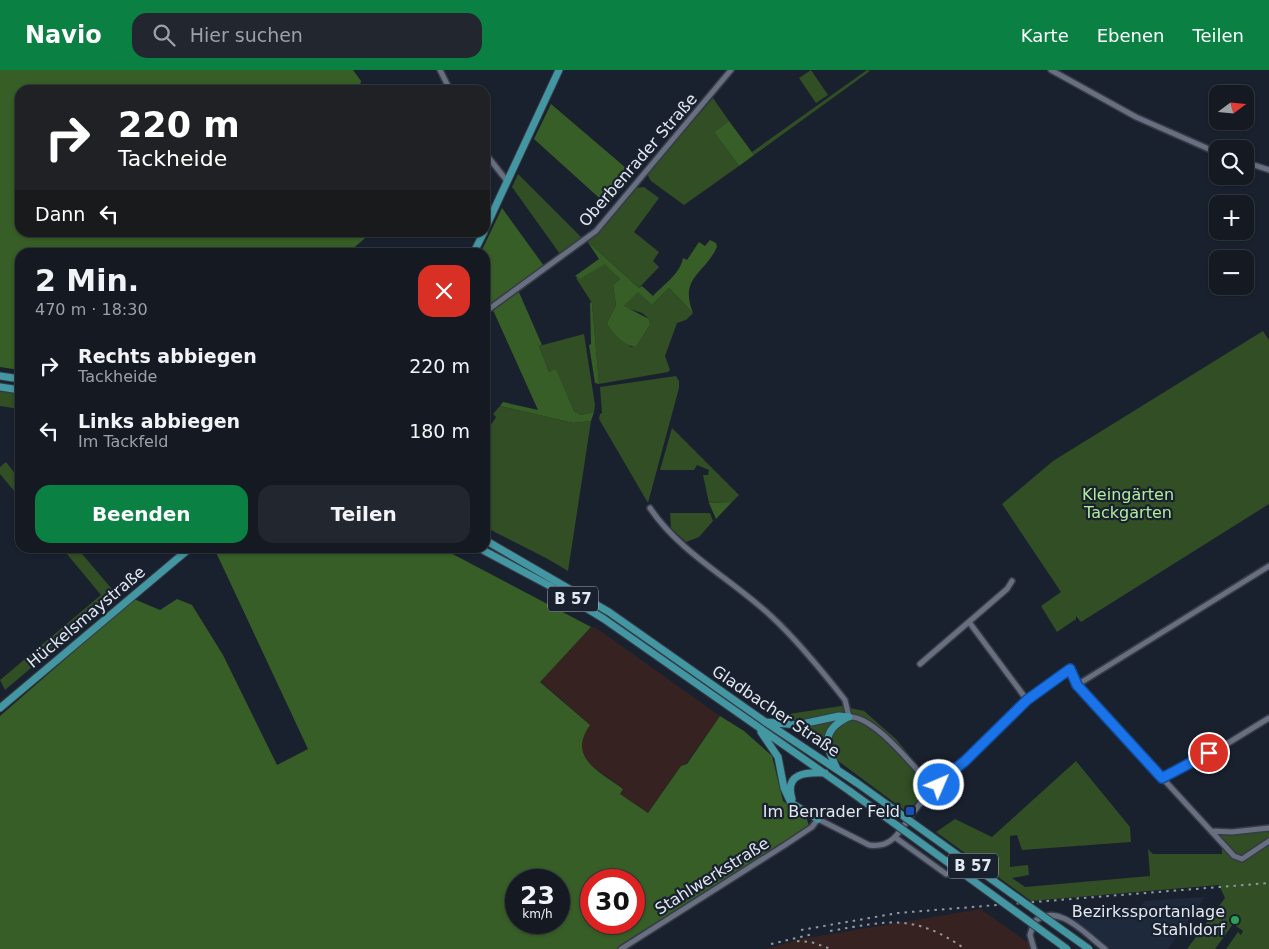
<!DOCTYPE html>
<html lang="de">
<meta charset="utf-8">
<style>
body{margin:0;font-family:"DejaVu Sans",sans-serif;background:#21262f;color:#f1f3f6;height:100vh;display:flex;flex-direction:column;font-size:19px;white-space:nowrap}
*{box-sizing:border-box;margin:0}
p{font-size:16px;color:#9da0a5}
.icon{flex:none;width:28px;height:28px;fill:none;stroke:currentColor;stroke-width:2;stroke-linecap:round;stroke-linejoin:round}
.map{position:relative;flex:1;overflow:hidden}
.sheet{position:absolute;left:15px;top:178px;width:475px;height:305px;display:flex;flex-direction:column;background:#141922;border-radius:15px;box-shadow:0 1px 4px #0004,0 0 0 1px #333840}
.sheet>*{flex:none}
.hud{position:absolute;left:15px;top:15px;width:475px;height:152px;border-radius:15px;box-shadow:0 1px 4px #0004,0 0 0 1px #333840;background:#202124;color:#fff;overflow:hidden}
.needle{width:32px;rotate:74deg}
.buttons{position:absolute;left:1209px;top:15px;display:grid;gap:10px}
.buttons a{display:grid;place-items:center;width:45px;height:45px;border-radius:10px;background:#141922;box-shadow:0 1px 4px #0004,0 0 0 1px #333840;font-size:25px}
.speed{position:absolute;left:505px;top:799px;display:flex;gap:10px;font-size:25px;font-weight:700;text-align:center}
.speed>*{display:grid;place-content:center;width:65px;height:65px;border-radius:50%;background:#141922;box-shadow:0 1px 4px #0004,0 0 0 1px #333840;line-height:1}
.speed small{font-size:12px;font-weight:400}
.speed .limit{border:8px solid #d22;background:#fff;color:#111}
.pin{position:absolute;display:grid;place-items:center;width:42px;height:42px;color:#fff;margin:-21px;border:2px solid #fff;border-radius:50%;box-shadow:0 1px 5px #0007}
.me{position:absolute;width:55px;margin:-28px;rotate:45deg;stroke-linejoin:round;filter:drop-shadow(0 0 4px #0008)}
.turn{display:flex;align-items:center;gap:18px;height:105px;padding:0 20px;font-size:22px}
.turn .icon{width:65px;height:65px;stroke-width:2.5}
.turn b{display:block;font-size:35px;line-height:42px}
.then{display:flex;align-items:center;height:48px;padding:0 20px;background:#0003;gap:10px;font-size:19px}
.round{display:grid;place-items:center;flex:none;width:52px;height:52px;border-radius:15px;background:#21262f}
.overview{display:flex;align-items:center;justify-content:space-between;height:85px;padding:0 20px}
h1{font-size:30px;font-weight:800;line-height:38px}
.action{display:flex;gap:10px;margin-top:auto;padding:10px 20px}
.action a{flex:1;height:58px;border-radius:15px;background:#0b8043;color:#fff;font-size:20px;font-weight:800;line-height:58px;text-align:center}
.action a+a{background:#21262f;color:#f1f3f6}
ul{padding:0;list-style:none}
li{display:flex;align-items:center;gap:15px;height:65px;padding:0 20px}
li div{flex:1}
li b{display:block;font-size:19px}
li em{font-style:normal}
header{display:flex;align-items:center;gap:30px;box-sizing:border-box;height:70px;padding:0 25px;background:#0b8043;color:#fff}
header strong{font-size:24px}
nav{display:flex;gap:28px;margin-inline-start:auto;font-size:18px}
.search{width:350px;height:45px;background:#21262f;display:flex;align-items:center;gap:12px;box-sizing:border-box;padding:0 18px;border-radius:15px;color:#9da0a5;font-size:19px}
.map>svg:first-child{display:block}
</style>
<header>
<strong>Navio</strong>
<div class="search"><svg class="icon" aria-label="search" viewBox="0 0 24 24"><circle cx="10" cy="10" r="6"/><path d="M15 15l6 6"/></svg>Hier suchen</div>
<nav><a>Karte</a><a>Ebenen</a><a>Teilen</a></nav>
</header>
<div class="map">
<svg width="1269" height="879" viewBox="0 0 1269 879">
<rect width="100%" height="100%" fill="#1a212e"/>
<!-- built -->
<path fill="#1f293c" d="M1205 827 1168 879H1110L1072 849 1137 841 1145 831Z"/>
<!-- industrial -->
<path fill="#352221" d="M591 557H595L720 646 686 694 681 696 648 743 620 724 623 718 590 695 582 684 581 668 590 655 540 611Z
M981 839 1037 879H766L801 869Z"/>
<!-- green -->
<path fill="#314e25" d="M811 0 828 25 816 33 799 8Z
M867 0 870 1 754 85 752 82Z
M713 28 729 51 714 62 739 96 684 135 651 111 647 104Z
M518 104 583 169 560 184 512 117Z
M644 117 659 128 634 162 659 182 653 191 659 197 639 218 587 171 612 147 636 118Z
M605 193 620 209 613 215 616 235 607 253 631 277H636L650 255 649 249 642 243 623 237 638 221 652 235 669 218 693 243 686 250 677 253 665 286 670 300 668 302 599 314 592 233 576 208 585 206Z
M1263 261 1269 270V434L1081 552 1076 546V549L1057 562 1041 536 1061 522 1002 434 1053 391Z
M584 264 595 335 594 342 581 345 574 341 556 300 549 302 539 276Z
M676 306 679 311V318L648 433 599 349 600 344 602 343 600 317Z
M0 321 20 324V339L0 336Z
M500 336 573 353 591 351 568 501 546 488 485 457V364L496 347 493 344Z
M672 358 739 425 732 432 709 433 703 405H708L709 400 697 395 694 400H660Z
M6 392 20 410V428L0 404V397Z
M670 443H710L713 451 699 467 686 472 671 458Z
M62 478H77L117 525 5 620 0 610 101 525Z
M841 636 864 641 896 669 927 707V720L907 742 768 639 789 644Z
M1076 691 1130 757 1131 772 1022 780 1017 765 1010 766V797L1028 795 1029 805 1012 808 1025 817 1150 806 1148 779 1153 784H1222L1221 761 1269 759V879H1226L1238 862 1241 865 1243 861 1233 854 1215 879H1187L1225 828 1219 815 1031 831 936 762 955 749 992 767Z"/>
<!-- forest -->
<path fill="#375e26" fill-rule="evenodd" d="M0 0H353L361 11 359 20H20V162L371 163 349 182H20V300L0 297Z
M551 34 633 104 607 135 534 69Z
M729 51 754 85 739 96 714 62Z
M502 138 544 196 485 239V182H481Z
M710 170 716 173 717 177C704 205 679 207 693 243L669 218 652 235 638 222 624 236 649 249 650 255 636 277C626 277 611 262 607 253L616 235 613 215 620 209 605 194 580 209 575 206 599 189 587 171 639 218 642 216 653 226C664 214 680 204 683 188L687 190 699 172 705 176Z
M518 220 542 275 539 276 549 302 556 299 574 341 581 345 594 342 591 351 573 353 500 336 503 332 538 340 493 240Z
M590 232 592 233 599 314 595 313 589 275 591 274Z
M732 432 716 449 709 433Z
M214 478H439L445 480 591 557 540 612 590 655C567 688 599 701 623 719L620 724 648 743 681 696 687 694 720 646 744 661 772 686 783 731 807 749 809 757 617 879H0V646L134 529 160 540 177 529 192 535 223 585 277 695 308 679ZM516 810H559V852H516ZM591 810H634V852H591Z"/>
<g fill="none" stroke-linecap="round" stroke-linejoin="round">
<defs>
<path id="minor" d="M440 0 450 20
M1051 0 1136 47 1218 83
M485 83 507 111
M1245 92 1269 100
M485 242 596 161 731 0
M650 438C680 483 733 510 772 547 798 571 823 602 845 630L849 647C873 645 912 695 929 713
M969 552 1027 630
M920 594 1007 519 1012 511
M1077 615 1269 496
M1161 709 1225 675 1269 648
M927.5 716a5.5 5.5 0 1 1 11 0a5.5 5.5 0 1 1-11 0Z
M938 713 965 691 1027 630 1070 599 1077 615 1234 786 1242 789 1269 771
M1211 761 1232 762 1269 758
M896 768 946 804
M621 879 785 775 812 757 818 749 869 775C893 779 900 760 913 743 918 735 925 729 930 721
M1034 879 1030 865 1034 852C1058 831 1086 865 1105 879"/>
<path id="major" d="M485 159 559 0
M474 182 484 162
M0 306 20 309
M0 317 20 320
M485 470 609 542 764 651 857 713
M479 478 550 516 604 549 851 722
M0 638 190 478
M766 652 797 655 839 646 849 647
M761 662 778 687 784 718 791 733 818 749
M837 699C826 676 820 661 848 647
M792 729C784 703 806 702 825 703"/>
</defs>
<!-- minor casing -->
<use href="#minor" stroke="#363b46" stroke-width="8"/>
<!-- major casing -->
<use href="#major" stroke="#363b46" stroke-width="9"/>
<!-- minor -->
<use href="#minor" stroke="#676f80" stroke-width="5"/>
<!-- major -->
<use href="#major" stroke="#4297a2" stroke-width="7"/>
<!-- rail -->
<path stroke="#9198a2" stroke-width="2" stroke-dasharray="2.5 5" stroke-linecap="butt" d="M801 860 898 843 1269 813
M830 861C888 851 914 843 965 879
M797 871 811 872 831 879
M771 874 813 864"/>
<defs>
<path id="major-bridge" d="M857 713 1089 879
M851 722 1067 879"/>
</defs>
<!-- major-bridge casing -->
<use href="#major-bridge" stroke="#363b46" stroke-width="9" stroke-linecap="butt"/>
<!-- major-bridge -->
<use href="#major-bridge" stroke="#4297a2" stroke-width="7"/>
</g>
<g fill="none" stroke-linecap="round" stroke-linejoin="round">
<defs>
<path id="route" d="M939 715 938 713 965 691 1027 630 1070 599 1077 615 1162 708 1209 683"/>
</defs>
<!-- route casing -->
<use href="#route" stroke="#114b97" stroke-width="12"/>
<!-- route -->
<use href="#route" stroke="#1a73e8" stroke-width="9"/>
</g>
<!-- markers -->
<rect fill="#1a4fb4" stroke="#1a212e" stroke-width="2" x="905" y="736" width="10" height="10" rx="2.5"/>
<circle fill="#2e9e5b" stroke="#1a212e" stroke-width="2" cx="1235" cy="850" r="5"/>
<g text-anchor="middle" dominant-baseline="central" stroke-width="4.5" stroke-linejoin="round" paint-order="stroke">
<!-- shield labels -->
<g fill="#1a212e" stroke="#a6acb6" stroke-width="1">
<rect x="548" y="516.5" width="50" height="25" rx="4"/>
<rect x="948" y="783.5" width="50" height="25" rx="4"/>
</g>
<g font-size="15" font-weight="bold" fill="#e2e8f1">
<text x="573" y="529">B 57</text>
<text x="973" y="796">B 57</text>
</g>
<!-- street labels -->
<g font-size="16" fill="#e2e8f1" stroke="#1a212e">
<text transform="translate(638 90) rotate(-49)">Oberbenrader Straße</text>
<text transform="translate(86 547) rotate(-40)">Hückelsmaystraße</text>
<text transform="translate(776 641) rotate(34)">Gladbacher Straße</text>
<text transform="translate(712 806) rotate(-32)">Stahlwerkstraße</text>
</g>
<!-- park labels -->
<g font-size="16" fill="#b1ed9a" stroke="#1a212e">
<text x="1128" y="424">Kleingärten<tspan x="1128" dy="18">Tackgarten</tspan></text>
</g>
<!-- poi labels -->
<g font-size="16" fill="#e2e8f1" stroke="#1a212e" text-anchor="end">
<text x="900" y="741">Im Benrader Feld</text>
<text x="1225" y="841">Bezirkssportanlage<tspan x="1225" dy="18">Stahldorf</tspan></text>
</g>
</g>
</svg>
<div class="buttons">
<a><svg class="needle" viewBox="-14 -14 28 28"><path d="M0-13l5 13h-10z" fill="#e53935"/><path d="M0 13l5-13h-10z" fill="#9da0a5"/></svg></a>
<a><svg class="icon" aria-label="search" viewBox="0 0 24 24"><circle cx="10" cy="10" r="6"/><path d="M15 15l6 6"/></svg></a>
<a>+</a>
<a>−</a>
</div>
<div class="speed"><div>23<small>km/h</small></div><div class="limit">30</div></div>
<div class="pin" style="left:1209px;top:683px;background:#d93025"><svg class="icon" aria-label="arrive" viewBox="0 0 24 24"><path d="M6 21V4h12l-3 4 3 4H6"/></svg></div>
<svg class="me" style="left:939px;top:715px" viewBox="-20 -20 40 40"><circle r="17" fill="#1a73e8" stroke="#fff" stroke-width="3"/><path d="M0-11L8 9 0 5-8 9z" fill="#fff"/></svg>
<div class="hud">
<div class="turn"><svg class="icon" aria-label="right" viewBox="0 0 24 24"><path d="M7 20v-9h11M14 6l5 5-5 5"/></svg><div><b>220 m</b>Tackheide</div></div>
<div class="then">Dann<svg class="icon" aria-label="left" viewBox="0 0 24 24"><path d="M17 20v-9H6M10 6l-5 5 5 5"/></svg></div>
</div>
<section class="sheet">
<div class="overview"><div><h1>2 Min.</h1><p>470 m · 18:30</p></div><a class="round" style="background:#d93025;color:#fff"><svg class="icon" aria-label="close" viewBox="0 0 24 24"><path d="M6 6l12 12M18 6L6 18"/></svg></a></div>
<ul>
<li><svg class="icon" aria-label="right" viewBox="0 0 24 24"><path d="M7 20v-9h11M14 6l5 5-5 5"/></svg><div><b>Rechts abbiegen</b><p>Tackheide</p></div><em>220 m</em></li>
<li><svg class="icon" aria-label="left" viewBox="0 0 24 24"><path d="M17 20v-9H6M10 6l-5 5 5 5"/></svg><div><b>Links abbiegen</b><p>Im Tackfeld</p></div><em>180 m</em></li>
</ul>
<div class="action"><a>Beenden</a><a>Teilen</a></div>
</section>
</div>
